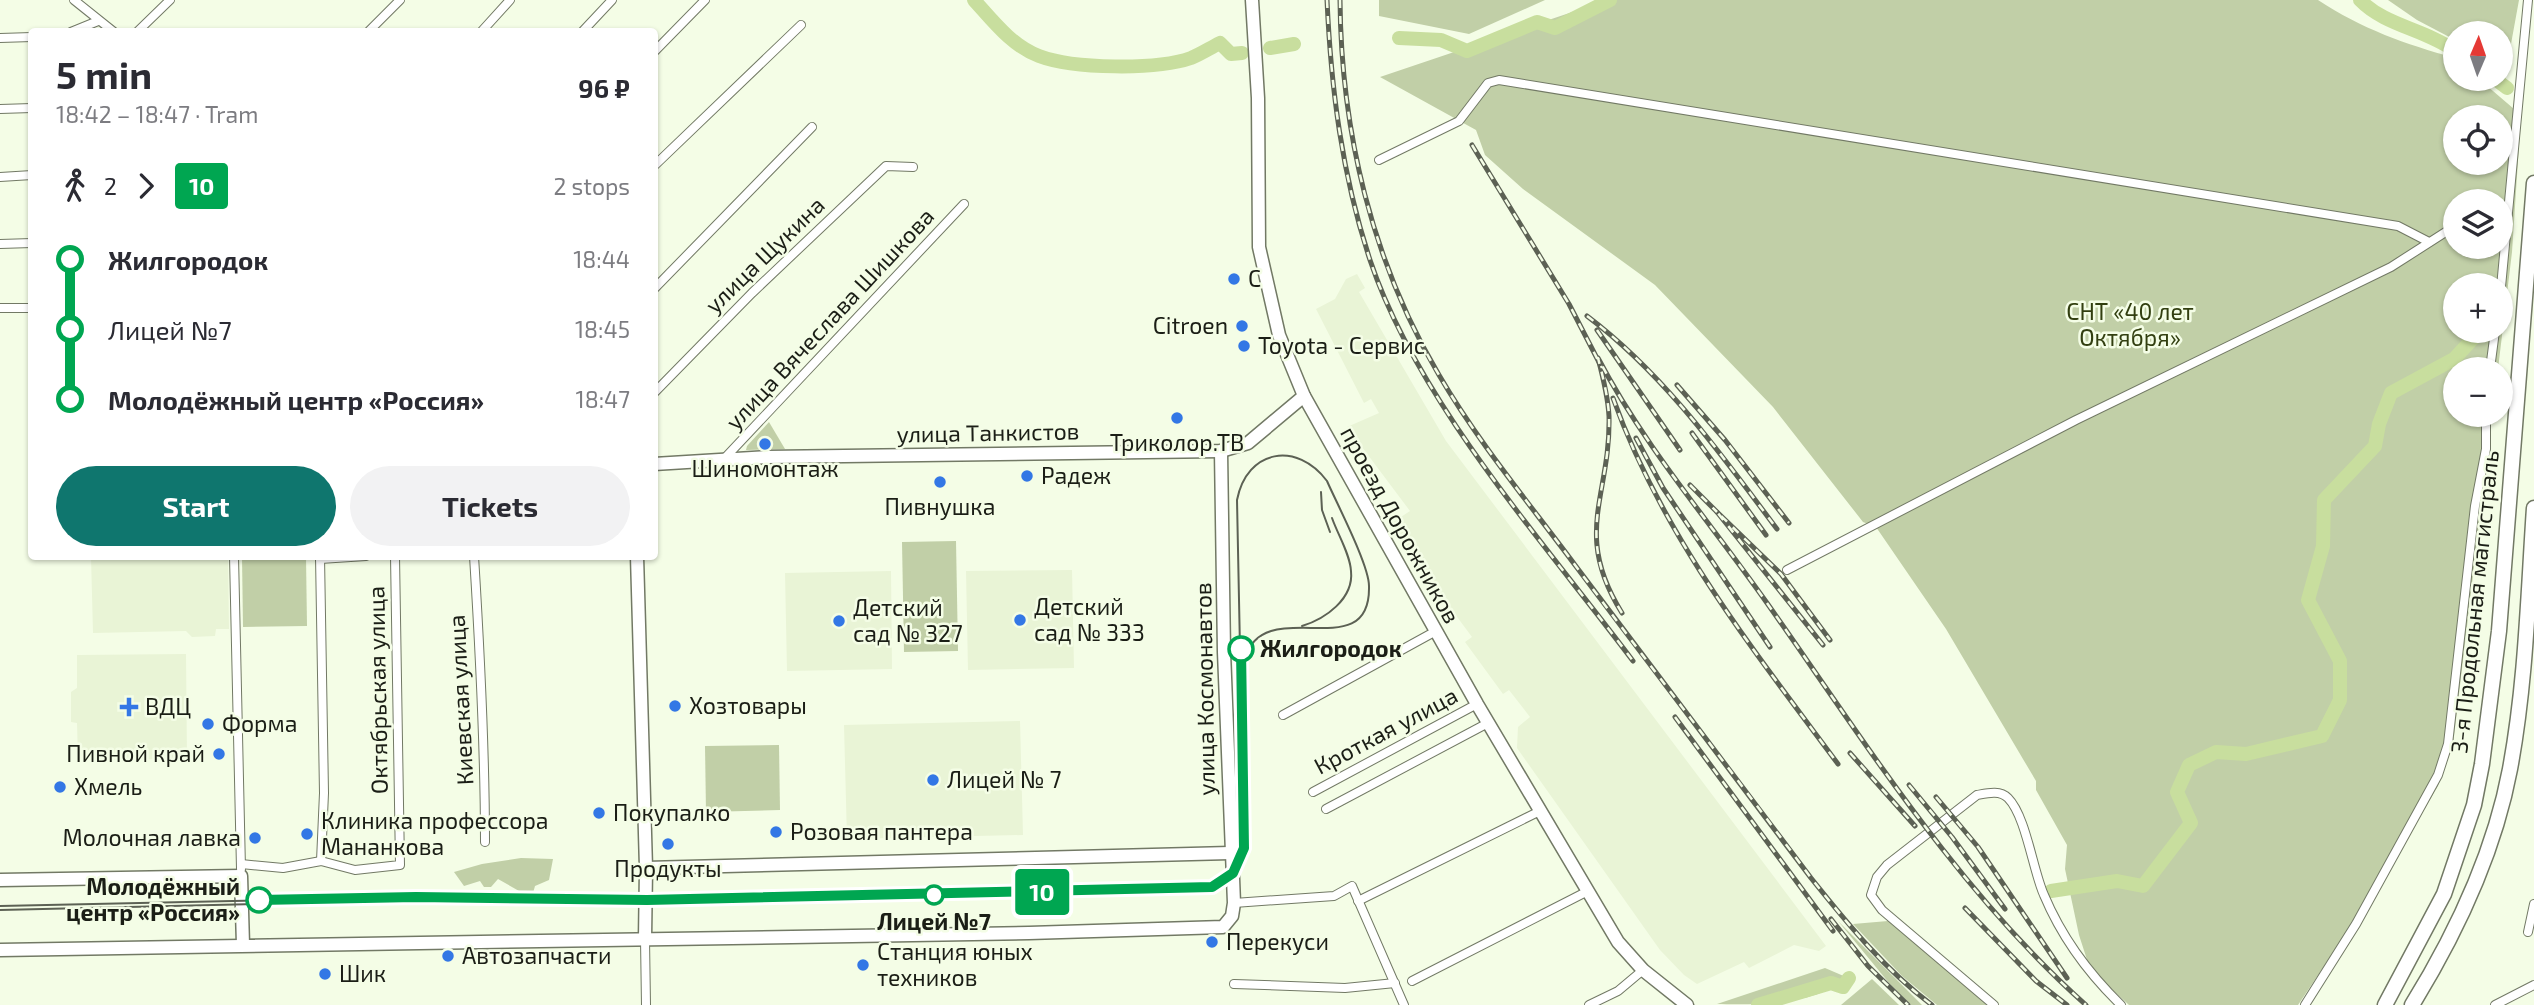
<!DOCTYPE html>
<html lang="en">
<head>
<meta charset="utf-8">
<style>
  :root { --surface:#fff; --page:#f2f2f3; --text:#2b2b33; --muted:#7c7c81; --accent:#0f766e }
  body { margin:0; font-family:"Exo 2",sans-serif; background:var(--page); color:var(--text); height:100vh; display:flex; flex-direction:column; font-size:26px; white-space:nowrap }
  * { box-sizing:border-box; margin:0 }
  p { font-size:23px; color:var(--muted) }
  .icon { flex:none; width:38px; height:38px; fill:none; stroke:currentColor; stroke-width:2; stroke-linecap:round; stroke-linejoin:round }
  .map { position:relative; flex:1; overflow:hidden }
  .side { position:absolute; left:28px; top:28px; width:630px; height:532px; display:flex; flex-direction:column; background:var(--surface); border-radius:7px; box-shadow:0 2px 5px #0004 }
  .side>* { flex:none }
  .badge { padding:0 14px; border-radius:5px; font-size:24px; line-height:46px }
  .needle { width:46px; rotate:2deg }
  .buttons { position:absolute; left:2443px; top:21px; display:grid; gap:14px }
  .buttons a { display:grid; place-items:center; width:70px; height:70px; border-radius:50%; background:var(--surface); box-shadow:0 2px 5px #0004; font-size:35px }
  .map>.badge { position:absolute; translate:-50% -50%; box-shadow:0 0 0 4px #fff }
  .legs { display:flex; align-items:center; gap:10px; height:77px; padding:0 28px; font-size:23px }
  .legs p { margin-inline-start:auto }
  .summary { display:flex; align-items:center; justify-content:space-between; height:119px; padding:0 28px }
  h1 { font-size:38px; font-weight:700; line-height:52px }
  .primary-button { display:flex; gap:14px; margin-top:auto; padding:14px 28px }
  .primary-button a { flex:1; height:80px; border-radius:42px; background:var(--accent); color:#fff; font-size:28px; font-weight:700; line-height:80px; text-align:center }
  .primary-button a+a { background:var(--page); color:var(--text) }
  ul { padding:0 28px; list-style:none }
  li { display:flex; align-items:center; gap:24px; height:70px; font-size:26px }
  li i { display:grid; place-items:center; width:10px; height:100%; margin:0 9px; background:currentColor }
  li i::after { content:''; width:18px; height:18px; margin:-9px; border:5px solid; border-radius:50%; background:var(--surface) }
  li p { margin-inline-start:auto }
  li:first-child i { background:linear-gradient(#0000 50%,currentColor 0) }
  li:last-child i { background:linear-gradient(currentColor 50%,#0000 0) }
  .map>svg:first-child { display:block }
</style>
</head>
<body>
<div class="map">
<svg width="2534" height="1005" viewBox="0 0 2534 1005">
  <rect width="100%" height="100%" fill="#f4fde6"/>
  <g fill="#e9f4d6">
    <path d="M1357,274L1365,288L1359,292L1446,441L1826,946L1819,951L1794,945L1749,968L1744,962L1697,984L1684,975L1660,950L1517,748L1518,727L1530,717L1509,690L1503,694L1465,642L1472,637L1389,525L1410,511L1347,427L1379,413L1371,399L1364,403L1316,309L1335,299L1346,279Z"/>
    <path d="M91,557H228L229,629H216L215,636L192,637L186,631L93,633Z"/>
    <path d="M1072,570L1074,668L968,670L966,571Z"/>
    <path d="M891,571L892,669L787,671L785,573Z"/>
    <path d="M186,654L187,759L78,760L77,723L71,722V692L77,688V655Z"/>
    <path d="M1020,721L1023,835L847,839L844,725Z"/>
  </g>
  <g fill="#c1cfa7" fill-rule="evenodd">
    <path d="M1379,0H1545L1469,34L1379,16Z"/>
    <path d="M1608,0H2318C2362,29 2405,44 2455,58V79H2479L2521,115L2512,252L2498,369H2455V415H2492L2453,745L2438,786L2389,869L2298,1005H2129L2090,969L2079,935L2065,869L2067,845L2036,790V781L1946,629L1876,527L1863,522L1773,407L1655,285L1523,189L1485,155L1476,130L1380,77ZM2455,117H2501V163H2455ZM2455,201H2501V247H2455ZM2455,285H2501V331H2455Z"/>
    <path d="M2388,0H2519L2507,66L2501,63V33H2455V40L2417,20Z"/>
    <path d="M769,422L785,449L746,450L747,446Z"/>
    <path d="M956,541L958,651L904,652L902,542Z"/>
    <path d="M242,557H306L307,626L243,627Z"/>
    <path d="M779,745L780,810L706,812L705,746Z"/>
    <path d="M521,858L553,859L549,880L535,886L533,893L519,891L498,879L491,887H484L480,881L464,886L454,872L482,864Z"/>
    <path d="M1838,921L1922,1005H1911L1889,983Z"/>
    <path d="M1888,921L1994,1005H1937L1902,976L1853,924Z"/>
    <path d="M1825,968L1846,977C1819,1005 1756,1005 1717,1004Z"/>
    <path d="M1872,979L1899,1005H1841Z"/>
  </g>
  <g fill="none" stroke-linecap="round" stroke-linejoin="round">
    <g stroke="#c8de9e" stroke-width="14">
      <path d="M974,0C993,21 1012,46 1039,56C1073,69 1157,70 1191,58C1201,54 1210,48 1220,43L1231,54L1242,53"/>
      <path d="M2360,0C2385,26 2425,29 2455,51"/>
      <path d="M1399,38L1441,40L1467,51L1537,22L1555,28L1610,0"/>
      <path d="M1270,48L1294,44"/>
      <path d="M2495,79L2507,88"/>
      <path d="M2051,891L2117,881L2143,886L2191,823L2177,792L2189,765L2216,752L2246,754L2322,736L2340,700V661L2308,600L2323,546L2324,500L2375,446L2379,424L2391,393L2454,359L2480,331"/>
      <path d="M1758,1005L1831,983L1843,987L1849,978"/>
    </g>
    <g stroke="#727965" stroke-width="10">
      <g id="street">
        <path d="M74,0L114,32"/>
        <path d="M71,32L98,21"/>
        <path d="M137,32L170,0"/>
        <path d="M368,32L400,0"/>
        <path d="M481,32L510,0"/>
        <path d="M582,32L612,0"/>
        <path d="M0,38L32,37"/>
        <path d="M654,52L705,0"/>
        <path d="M0,109L32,108"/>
        <path d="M1379,160L1459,121L1488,83L1499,80L2398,226L2429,242"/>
        <path d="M654,166L801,25"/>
        <path d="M0,177L32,175"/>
        <path d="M0,244L32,243"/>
        <path d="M2501,287L2528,0"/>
        <path d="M654,289L812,127"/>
        <path d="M0,308H32"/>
        <path d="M2490,369L2495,331"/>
        <path d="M654,393L752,293L886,166L913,167"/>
        <path d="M723,460L964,204"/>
        <path d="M234,556L241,869"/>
        <path d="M320,556L324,793L321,861"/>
        <path d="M474,556C480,652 485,747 485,842"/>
        <path d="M320,559L366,556"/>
        <path d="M1787,570L2076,420L2391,267L2455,226"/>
        <path d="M1283,715L1436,631"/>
        <path d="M1313,792L1477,704"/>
        <path d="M1326,809L1488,723"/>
        <path d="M241,864L283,868L321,861L355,870L400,865L395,556"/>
        <path d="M1358,901L1540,811"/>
        <path d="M1234,903L1334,896L1352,886L1404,1005"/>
        <path d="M2528,932L2534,904"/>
        <path d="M645,939L646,1005"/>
        <path d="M1412,981L1588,891"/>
        <path d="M1234,984L1345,988L1395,983"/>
        <path d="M1589,1005L1618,991L1643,970"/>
        <path d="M1994,1005L1882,910L1871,895L1877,877L1887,865L1977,795C1988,793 2000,790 2008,798C2026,816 2033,871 2044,895C2062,938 2088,973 2121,1005"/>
        <path d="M2305,1005L2356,924L2438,775L2448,744L2475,506L2486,449V415"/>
        <path d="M2495,1005L2534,985"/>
      </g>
    </g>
    <g stroke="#727965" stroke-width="15">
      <g id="secondary">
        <path d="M1252,0L1258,98L1259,247L1279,335L1304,396L1477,704L1618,942L1643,970L1687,1005"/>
        <path d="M654,464L767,457L1221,451L1248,443L1304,396"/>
        <path d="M637,556L646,868L645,939"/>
        <path d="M646,868L1230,853"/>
        <path d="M0,880L241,876L243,945"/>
        <path d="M0,950L1029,933L1223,927L1232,916L1234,903L1224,652L1221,451"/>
      </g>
    </g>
    <g stroke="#727965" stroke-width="17">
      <g id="highway">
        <path d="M2385,1005L2444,894L2474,805L2482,764L2499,631L2534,183"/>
        <path d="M2412,1005C2457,932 2494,854 2510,769C2526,683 2528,595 2534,508"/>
      </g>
    </g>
    <use href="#street" stroke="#fff" stroke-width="8"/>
    <use href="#secondary" stroke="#fff" stroke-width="12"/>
    <use href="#highway" stroke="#fff" stroke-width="14"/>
    <g stroke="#5c6154" stroke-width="2">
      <path d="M1321,492L1322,510L1330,532"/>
      <path d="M1302,626C1325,619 1354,599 1351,571C1350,554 1338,535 1332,518"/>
      <path d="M0,906L417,897L647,900L1212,887L1233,873L1244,848L1237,500C1247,449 1297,441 1327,481C1337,504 1369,565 1369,586C1371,668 1265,592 1245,658L1249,849C1242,870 1232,881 1213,891L647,904L338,902L0,910"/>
    </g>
    <g stroke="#5c6154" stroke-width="5">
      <g id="rail">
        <path d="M1327,0C1331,89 1342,175 1370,260C1417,401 1544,542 1633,661"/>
        <path d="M1340,0C1341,131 1372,262 1439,375C1478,442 1529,503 1575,565C1653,670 1733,773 1811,878C1847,923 1885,970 1932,1005"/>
        <path d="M1472,145L1569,304L1602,368"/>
        <path d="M1587,316C1664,374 1720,453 1777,529"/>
        <path d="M1597,330L1680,450"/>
        <path d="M1677,385L1725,440L1789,523"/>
        <path d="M1613,398C1662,535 1752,648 1838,764"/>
        <path d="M1692,433L1766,535"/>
        <path d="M1636,438L1663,488L1770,647"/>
        <path d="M1690,485L1717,512"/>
        <path d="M1622,613C1572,533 1611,496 1609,416C1608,397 1603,377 1598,358C1644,446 1710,522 1767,603C1865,742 1958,891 2086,1005"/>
        <path d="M1823,645L1717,512L1781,574L1830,640"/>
        <path d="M1675,717L1833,931"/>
        <path d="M1850,753L1915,826"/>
        <path d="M1909,785L1952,837L2005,909"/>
        <path d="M1936,797L1978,847L2067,978"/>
        <path d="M1965,908L2036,981L2067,1005"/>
        <path d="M1831,919L1868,966L1908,1005"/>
      </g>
    </g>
    <use href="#rail" stroke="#f4fde6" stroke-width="2.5" stroke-dasharray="8" stroke-linecap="butt"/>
  </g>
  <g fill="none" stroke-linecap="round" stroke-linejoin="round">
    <g stroke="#fff" stroke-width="16">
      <path id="line-1" d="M259,900L416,897L647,900L1212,887L1233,873L1244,848L1241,649"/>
    </g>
    <use href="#line-1" stroke="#00a651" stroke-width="10"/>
  </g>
  <g fill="#3377e5" stroke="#f4fde6" stroke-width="2.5">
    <circle cx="1234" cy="279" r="7"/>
    <circle cx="1242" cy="326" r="7"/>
    <circle cx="1244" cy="346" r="7"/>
    <circle cx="1177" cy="418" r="7"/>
    <circle cx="765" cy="444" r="7"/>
    <circle cx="1027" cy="476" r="7"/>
    <circle cx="940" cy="482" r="7"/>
    <circle cx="1020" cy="620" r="7"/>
    <circle cx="839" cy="621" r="7"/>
    <circle cx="675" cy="706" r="7"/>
    <path d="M125.5 696.5h7v7h7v7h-7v7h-7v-7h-7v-7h7z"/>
    <circle cx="208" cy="724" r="7"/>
    <circle cx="219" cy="754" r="7"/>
    <circle cx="933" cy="780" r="7"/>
    <circle cx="60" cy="787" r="7"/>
    <circle cx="599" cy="813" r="7"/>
    <circle cx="776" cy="832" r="7"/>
    <circle cx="307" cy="834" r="7"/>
    <circle cx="255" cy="838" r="7"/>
    <circle cx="668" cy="844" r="7"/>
    <circle cx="1212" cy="942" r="7"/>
    <circle cx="448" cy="956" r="7"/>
    <circle cx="863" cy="965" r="7"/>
    <circle cx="325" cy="974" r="7"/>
  </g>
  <g fill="#fff" stroke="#00a651" stroke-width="3.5">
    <circle cx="1241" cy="649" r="12"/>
    <circle cx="934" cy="895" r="9"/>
    <circle cx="259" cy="900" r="12"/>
  </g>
  <g text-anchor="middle" stroke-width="5" stroke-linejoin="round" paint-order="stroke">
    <g font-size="23" fill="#1b1e16" stroke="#f4fde6">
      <text transform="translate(765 255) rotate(-44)" y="8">улица Щукина</text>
      <text transform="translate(830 319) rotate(-47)" y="8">улица Вячеслава Шишкова</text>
      <text transform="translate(988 433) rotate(-1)" y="8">улица Танкистов</text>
      <text transform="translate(1400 525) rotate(61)" y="8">проезд Дорожников</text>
      <text transform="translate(2475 602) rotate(-84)" y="8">3-я Продольная магистраль</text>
      <text transform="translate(1205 689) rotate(-91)" y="8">улица Космонавтов</text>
      <text transform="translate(378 690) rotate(-91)" y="8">Октябрьская улица</text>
      <text transform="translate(461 700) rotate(-93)" y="8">Киевская улица</text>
      <text transform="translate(1386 731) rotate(-28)" y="8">Кроткая улица</text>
    </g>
    <g font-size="23" fill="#1b1e16" stroke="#f4fde6" text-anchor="start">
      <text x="1248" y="287">С</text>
      <text x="1228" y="334" text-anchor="end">Citroen</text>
      <text x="1258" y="354">Toyota - Сервис</text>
      <text x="1177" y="451" text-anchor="middle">Триколор.ТВ</text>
      <text x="765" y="477" text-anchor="middle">Шиномонтаж</text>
      <text x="1041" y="484">Радеж</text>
      <text x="940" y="515" text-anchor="middle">Пивнушка</text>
      <text x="1034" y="615">Детский<tspan x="1034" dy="26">сад № 333</tspan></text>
      <text x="853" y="616">Детский<tspan x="853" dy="26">сад № 327</tspan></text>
      <text x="689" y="714">Хозтовары</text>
      <text x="145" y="715">ВДЦ</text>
      <text x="222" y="732">Форма</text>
      <text x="205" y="762" text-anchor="end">Пивной край</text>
      <text x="947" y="788">Лицей № 7</text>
      <text x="74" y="795">Хмель</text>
      <text x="613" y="821">Покупалко</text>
      <text x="321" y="829">Клиника профессора<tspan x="321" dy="26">Мананкова</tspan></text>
      <text x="790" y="840">Розовая пантера</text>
      <text x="241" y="846" text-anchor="end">Молочная лавка</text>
      <text x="668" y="877" text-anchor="middle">Продукты</text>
      <text x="1226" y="950">Перекуси</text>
      <text x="877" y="960">Станция юных<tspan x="877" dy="26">техников</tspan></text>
      <text x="462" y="964">Автозапчасти</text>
      <text x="339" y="982">Шик</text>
    </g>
    <g font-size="23" fill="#323f10" stroke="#f4fde6">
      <text x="2130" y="320">СНТ «40 лет<tspan x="2130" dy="26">Октября»</tspan></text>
    </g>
    <g font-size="23" font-weight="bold" fill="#1b1e16" stroke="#f4fde6" text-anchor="start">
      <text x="1260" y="657">Жилгородок</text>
      <text x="240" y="895" text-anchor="end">Молодёжный<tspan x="240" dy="26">центр «Россия»</tspan></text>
      <text x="934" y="930" text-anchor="middle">Лицей №7</text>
    </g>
  </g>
</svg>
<div class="buttons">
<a><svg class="needle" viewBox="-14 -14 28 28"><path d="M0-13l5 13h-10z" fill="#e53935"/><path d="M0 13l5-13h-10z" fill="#7c7c81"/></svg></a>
<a><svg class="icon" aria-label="locate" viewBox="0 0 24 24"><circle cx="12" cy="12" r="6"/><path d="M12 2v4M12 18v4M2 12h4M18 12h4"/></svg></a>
<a><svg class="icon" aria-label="layers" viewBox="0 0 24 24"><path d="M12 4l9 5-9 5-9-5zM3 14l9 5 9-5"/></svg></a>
<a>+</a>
<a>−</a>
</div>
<b class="badge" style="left:1042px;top:892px;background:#00a651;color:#fff">10</b>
<section class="side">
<div class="summary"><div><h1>5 min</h1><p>18:42 – 18:47 · Tram</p></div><b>96 ₽</b></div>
<div class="legs"><svg class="icon" aria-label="walk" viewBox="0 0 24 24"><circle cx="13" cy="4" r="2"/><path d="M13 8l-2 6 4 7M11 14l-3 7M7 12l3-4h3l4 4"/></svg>2<svg class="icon" aria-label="forward" viewBox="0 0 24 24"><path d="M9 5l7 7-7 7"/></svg><b class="badge" style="background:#00a651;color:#fff">10</b><p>2 stops</p></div>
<ul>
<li><i style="color:#00a651"></i><b>Жилгородок</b><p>18:44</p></li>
<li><i style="color:#00a651"></i><span>Лицей №7</span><p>18:45</p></li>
<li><i style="color:#00a651"></i><b>Молодёжный центр «Россия»</b><p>18:47</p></li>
</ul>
<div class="primary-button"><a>Start</a><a>Tickets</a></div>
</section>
</div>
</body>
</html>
